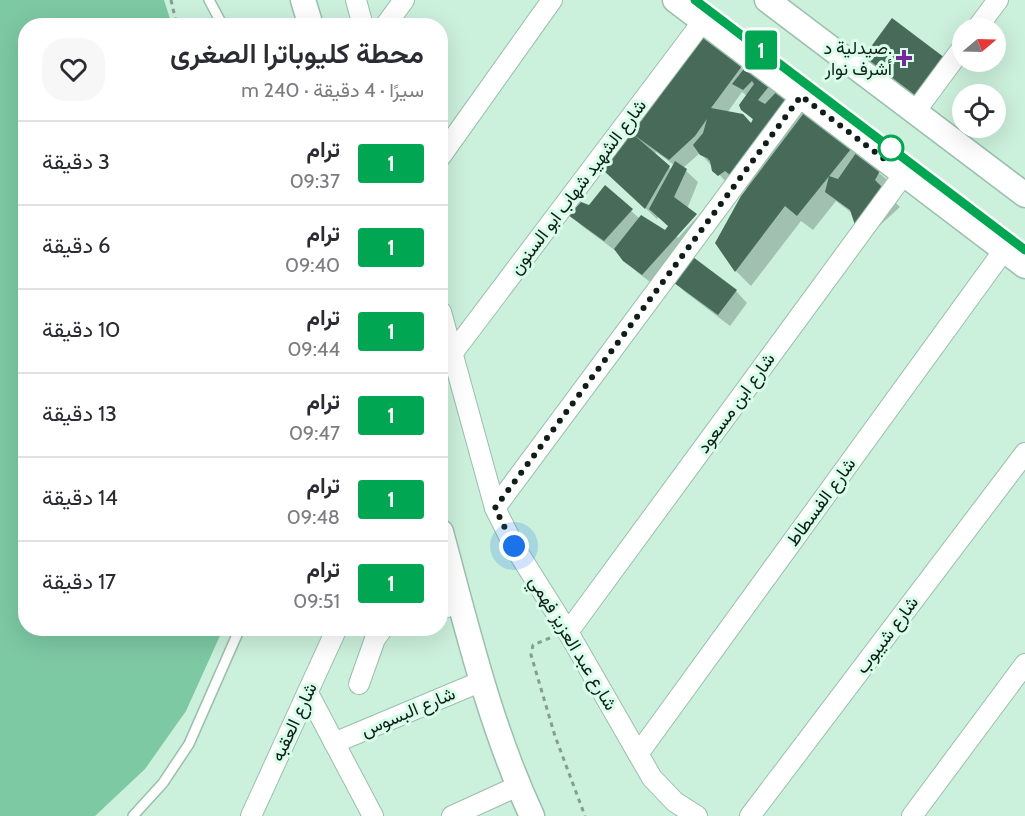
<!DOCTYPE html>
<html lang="ar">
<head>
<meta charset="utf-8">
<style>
  :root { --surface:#fff; --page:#f7f7f7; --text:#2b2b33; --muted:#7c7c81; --line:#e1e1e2 }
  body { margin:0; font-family:Cabin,Vazirmatn,sans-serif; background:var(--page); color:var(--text); direction:rtl; height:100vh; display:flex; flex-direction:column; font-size:22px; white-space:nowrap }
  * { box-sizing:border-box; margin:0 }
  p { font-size:20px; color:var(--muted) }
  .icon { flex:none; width:33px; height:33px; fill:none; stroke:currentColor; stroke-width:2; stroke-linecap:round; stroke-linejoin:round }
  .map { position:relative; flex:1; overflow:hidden; direction:ltr }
  .panel { position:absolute; left:18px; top:18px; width:430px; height:618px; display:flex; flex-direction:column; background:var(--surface); border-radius:24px; box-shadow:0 6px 24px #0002; direction:rtl }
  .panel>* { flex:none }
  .badge { padding:0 12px; border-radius:4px; font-size:21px; line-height:39px }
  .needle { width:39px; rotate:71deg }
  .fabs { position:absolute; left:952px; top:18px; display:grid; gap:12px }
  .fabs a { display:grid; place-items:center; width:54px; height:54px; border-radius:50%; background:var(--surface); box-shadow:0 6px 24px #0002; font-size:30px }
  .you { position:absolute; width:30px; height:30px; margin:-15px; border:4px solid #fff; border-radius:50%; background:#1a73e8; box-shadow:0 0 0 9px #1a73e833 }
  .map>.badge { position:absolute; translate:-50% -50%; box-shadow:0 0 0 3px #fff }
  .round { display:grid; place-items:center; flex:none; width:63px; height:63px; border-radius:24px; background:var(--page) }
  .overview { display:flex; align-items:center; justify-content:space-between; height:102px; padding:0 24px }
  h1 { font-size:28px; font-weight:600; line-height:45px }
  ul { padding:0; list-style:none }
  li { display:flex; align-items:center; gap:18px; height:84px; padding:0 24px; border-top:2px solid var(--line) }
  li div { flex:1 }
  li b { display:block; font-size:22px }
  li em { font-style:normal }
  li .badge { min-width:66px; font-weight:700; text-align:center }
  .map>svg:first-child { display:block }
</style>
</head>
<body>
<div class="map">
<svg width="1025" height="816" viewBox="0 0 1025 816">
  <rect width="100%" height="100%" fill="#cbf0dc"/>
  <path fill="#7dc9a4" d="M0,0H164L172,25L26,26V628L223,629L186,711L145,769L95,816H0Z"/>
  <g fill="#0003" fill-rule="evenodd">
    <path d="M702,36L745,71L780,90L805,114L869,160L867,163L891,183L886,193L900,207L868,236L853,214L836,201L813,230L801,221L751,286L736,271L717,243L748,190L741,185L734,191L700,153L683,168L698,182L676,236L678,238L697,217L708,227L654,285L637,272L616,251L582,226L570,215L589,206L605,187L640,219L666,232L670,227L659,216L657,219L605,170ZM742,92L747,96L743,109L754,121L752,125L727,113ZM656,152L674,165L672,170L655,154Z"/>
    <path d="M672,279L736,291L747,303L730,326L684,291Z"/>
  </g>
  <g fill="#486a59">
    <path d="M892,18L945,58L915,99L862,59Z"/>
    <path d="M702,34L742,66L711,108L743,114L751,123L753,119L741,110L739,105L754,84L752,81L743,90L732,84L747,65L771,84L758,100L765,104L780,88L794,101L735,179L725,171L718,176L712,171L710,161L707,158L700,155L693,145L703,133L707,119L695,136L669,160L634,135L670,166L645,209L603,170Z"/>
    <path d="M807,109L855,144L797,216L785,206L735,272L715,243L741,196Z"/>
    <path d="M856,153L880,171L875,180L889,194L855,225L850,210L825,192L829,176L838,179Z"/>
    <path d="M675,161L687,169L674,197L697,214L642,275L623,261L614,249L641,215L665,230L668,226L649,209Z"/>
    <path d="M605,185L633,209L604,241L568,215L581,202L589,205Z"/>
    <path d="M689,254L737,290L718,315L670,280Z"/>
  </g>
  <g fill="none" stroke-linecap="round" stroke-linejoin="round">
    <g stroke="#9abfac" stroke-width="12">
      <g id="service">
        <path d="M209,0L223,26"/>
        <path d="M133,816L163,783L189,744L240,628"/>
      </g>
    </g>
    <g stroke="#9abfac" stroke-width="22">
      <g id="minor">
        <path d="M356,0L363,26"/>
        <path d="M385,26L404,0"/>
        <path d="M977,28L998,0"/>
        <path d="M915,112L963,47"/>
        <path d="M441,156L552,0"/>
        <path d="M441,312L495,508L514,546L568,632L652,778L675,802L697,816"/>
        <path d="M452,354L703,21"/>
        <path d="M495,508L801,96"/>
        <path d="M441,609L460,602"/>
        <path d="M568,632L904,174"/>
        <path d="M359,684L375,639L383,628"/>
        <path d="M308,693L373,816"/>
        <path d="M334,743L482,681"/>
        <path d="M638,754L1004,250"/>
        <path d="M251,816L337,628"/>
        <path d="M452,816L518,786"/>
        <path d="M750,816L1025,453"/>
        <path d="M912,816L1025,664"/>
      </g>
    </g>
    <g stroke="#9abfac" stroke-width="27">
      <g id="tertiary">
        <path d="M303,0L311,26"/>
        <path d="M675,0L1025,266"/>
        <path d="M767,0L1025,195"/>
        <path d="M441,532C467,628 490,726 532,816"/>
      </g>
    </g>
    <g stroke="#839f90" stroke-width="3" stroke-dasharray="4.5 4.5" stroke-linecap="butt">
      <path d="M171,0L177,26"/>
      <path d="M550,638L533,645L531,655L555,736L585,816"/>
    </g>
    <use href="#service" stroke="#fff" stroke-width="9"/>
    <use href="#minor" stroke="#fff" stroke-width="20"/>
    <use href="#tertiary" stroke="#fff" stroke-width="24"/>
  </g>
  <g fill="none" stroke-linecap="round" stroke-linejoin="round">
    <g stroke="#fff" stroke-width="14">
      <path id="line" d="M695,0L1025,250"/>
    </g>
    <use href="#line" stroke="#00a651" stroke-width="9"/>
    <path stroke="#101e17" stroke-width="6" stroke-dasharray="0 10.8" d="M514,546L495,508L801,96L887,161L891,148"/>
  </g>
  <path fill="#76299b" stroke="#d8fdea" stroke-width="2" d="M901 49h6v6h6v6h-6v6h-6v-6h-6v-6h6z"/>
  <circle fill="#fff" stroke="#00a651" stroke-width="3" cx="891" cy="148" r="12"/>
  <g text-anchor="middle" stroke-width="6" stroke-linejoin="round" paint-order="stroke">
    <g font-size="18" fill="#101e17" stroke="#d8fdea" text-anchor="end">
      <text x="892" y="54">صيدلية د.<tspan x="892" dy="21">أشرف نوار</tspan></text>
    </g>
    <g font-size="18" fill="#101e17" stroke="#d8fdea">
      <text transform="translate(578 187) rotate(-53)" y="6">شارع الشهيد شهاب ابو السنون</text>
      <text transform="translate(736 403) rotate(-54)" y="6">شارع ابن مسعود</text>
      <text transform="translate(821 502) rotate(-54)" y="6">شارع الفسطاط</text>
      <text transform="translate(887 635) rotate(-53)" y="6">شارع شيبوب</text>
      <text transform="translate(573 643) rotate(59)" y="6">شارع عبد العزيز فهمي</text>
      <text transform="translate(408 712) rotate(-23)" y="6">شارع البسوس</text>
      <text transform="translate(294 722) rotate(-65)" y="6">شارع العقبه</text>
    </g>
  </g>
</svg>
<div class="fabs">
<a><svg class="needle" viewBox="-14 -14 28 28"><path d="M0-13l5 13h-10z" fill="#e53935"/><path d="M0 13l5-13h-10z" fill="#7c7c81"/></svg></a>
<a><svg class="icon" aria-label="locate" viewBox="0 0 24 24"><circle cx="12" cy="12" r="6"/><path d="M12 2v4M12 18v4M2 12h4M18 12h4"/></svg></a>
</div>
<div class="you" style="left:514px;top:546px"></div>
<b class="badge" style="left:761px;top:50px;background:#00a651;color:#fff">1</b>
<section class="panel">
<div class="overview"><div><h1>محطة كليوباترا الصغرى</h1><p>سيرًا · 4 دقيقة · 240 m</p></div><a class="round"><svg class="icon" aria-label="heart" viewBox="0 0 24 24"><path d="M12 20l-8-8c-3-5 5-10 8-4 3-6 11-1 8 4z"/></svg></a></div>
<ul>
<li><span class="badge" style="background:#00a651;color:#fff">1</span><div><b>ترام</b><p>09:37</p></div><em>3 دقيقة</em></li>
<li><span class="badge" style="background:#00a651;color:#fff">1</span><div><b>ترام</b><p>09:40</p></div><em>6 دقيقة</em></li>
<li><span class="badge" style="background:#00a651;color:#fff">1</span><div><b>ترام</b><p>09:44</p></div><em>10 دقيقة</em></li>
<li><span class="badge" style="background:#00a651;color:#fff">1</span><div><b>ترام</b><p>09:47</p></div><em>13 دقيقة</em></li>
<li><span class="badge" style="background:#00a651;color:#fff">1</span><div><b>ترام</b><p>09:48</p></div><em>14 دقيقة</em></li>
<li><span class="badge" style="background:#00a651;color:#fff">1</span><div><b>ترام</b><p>09:51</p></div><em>17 دقيقة</em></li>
</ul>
</section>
</div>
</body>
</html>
